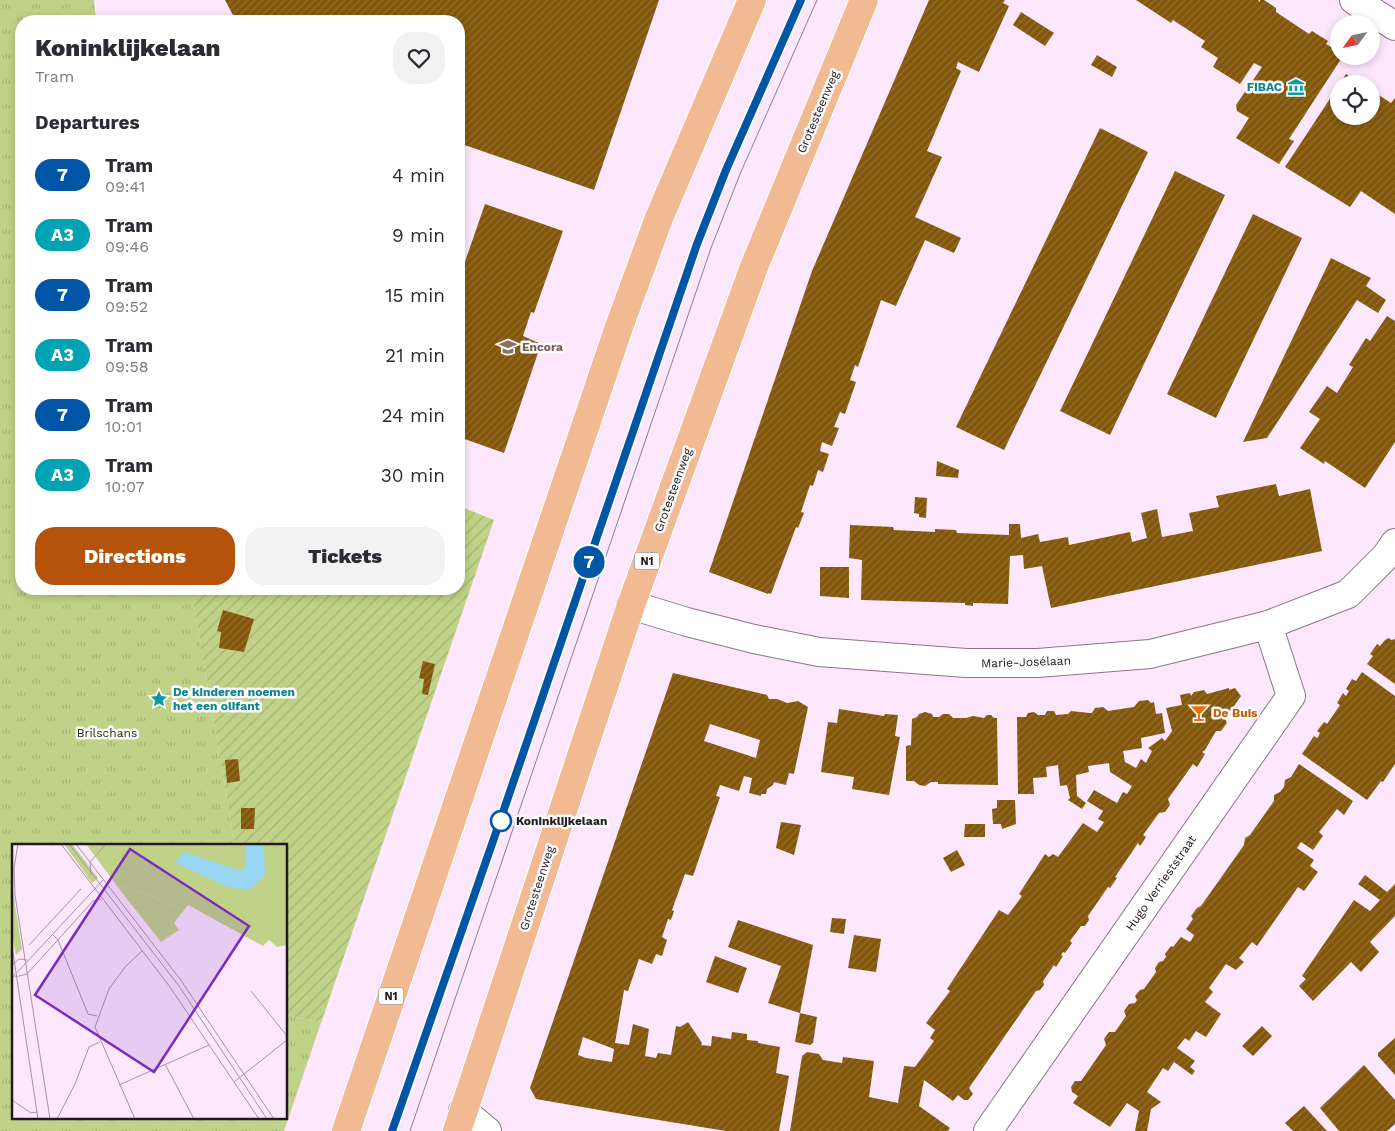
<!DOCTYPE html>
<html lang="en">
<head>
<meta charset="utf-8">
<style>
  :root { --surface:#fff; --page:#f2f2f3; --text:#2b2b33; --muted:#7c7c81; --accent:#b45309 }
  body { margin:0; font-family:"Work Sans",sans-serif; background:var(--page); color:var(--text); height:100vh; display:flex; flex-direction:column; font-size:19px; white-space:nowrap }
  * { box-sizing:border-box; margin:0 }
  p { font-size:16px; color:var(--muted) }
  .icon { flex:none; width:28px; height:28px; fill:none; stroke:currentColor; stroke-width:2; stroke-linecap:round; stroke-linejoin:round }
  .map { position:relative; flex:1; overflow:hidden }
  .panel { position:absolute; left:15px; top:15px; width:450px; height:580px; display:flex; flex-direction:column; background:var(--surface); border-radius:20px; box-shadow:0 2px 8px #0003 }
  .panel>* { flex:none }
  .badge { padding:0 10px; border-radius:16px; font-size:18px; line-height:32px }
  .needle { width:32px; rotate:237deg }
  .buttons { position:absolute; left:1330px; top:15px; display:grid; gap:10px }
  .buttons a { display:grid; place-items:center; width:50px; height:50px; border-radius:50%; background:var(--surface); box-shadow:0 2px 8px #0003; font-size:25px }
  .map>.badge { position:absolute; translate:-50% -50%; box-shadow:0 0 0 2px #fff }
  h2 { padding:0 20px; font-size:19px; line-height:45px }
  .round { display:grid; place-items:center; flex:none; width:52px; height:52px; border-radius:20px; background:var(--page) }
  .head { display:flex; align-items:center; justify-content:space-between; height:85px; padding:0 20px }
  h1 { font-size:24px; font-weight:800; line-height:38px }
  .button { display:flex; gap:10px; margin-top:auto; padding:10px 20px }
  .button a { flex:1; height:58px; border-radius:20px; background:var(--accent); color:#fff; font-size:20px; font-weight:800; line-height:58px; text-align:center }
  .button a+a { background:var(--page); color:var(--text) }
  ul { padding:0; list-style:none }
  li { display:flex; align-items:center; gap:15px; height:60px; padding:0 20px }
  li div { flex:1 }
  li b { display:block; font-size:19px }
  li em { font-style:normal }
  li .badge { min-width:55px; font-weight:700; text-align:center }
  .map>svg:first-child { display:block }
</style>
</head>
<body>
<div class="map">
<svg width="1395" height="1131" viewBox="0 0 1395 1131">
  <defs>
    <pattern id="park-tufts" width="24" height="20" patternUnits="userSpaceOnUse" patternTransform="scale(1.25)"><rect width="24" height="20" fill="#c0d287"/><path d="M3 7l-1-3M5 7V3M7 7l1-3M15 17l-1-3M17 17v-4M19 17l1-3" fill="none" stroke="#a5b474"/></pattern>
    <pattern id="garden-furrows" width="10" height="10" patternUnits="userSpaceOnUse" patternTransform="scale(1.25)"><rect width="10" height="10" fill="#c0d287"/><path d="M-1 1l2-2M0 10L10 0M9 11l2-2" fill="none" stroke="#a5b474"/></pattern>
    <pattern id="building-hatch" width="6" height="6" patternUnits="userSpaceOnUse" patternTransform="scale(1.25)"><rect width="6" height="6" fill="#835709"/><path d="M-1 1l2-2M0 6l6-6M5 7l2-2" fill="none" stroke="#927036"/></pattern>
  </defs>
  <rect width="100%" height="100%" fill="#fce7fc"/>
  <path fill="url(#park-tufts)" d="M0,0H94L96,21H21V589H191L235,845H14V1117H286V1015L321,1023L284,1131H0Z"/>
  <path fill="url(#garden-furrows)" d="M459,506L494,520L321,1023L286,1015V845H235L191,589H459Z"/>
  <g fill="url(#building-hatch)" fill-rule="evenodd">
    <path d="M225,0H659L594,190L459,143V87L462,77L459,76V21H236Z"/>
    <path d="M929,0H1005L1003,3L1009,6L979,72L958,62L956,68L961,71L927,151L942,157L915,217L961,238L954,253L925,240L896,306L881,300L858,367L855,365L850,380L856,382L845,414L840,412L834,427L839,428L832,446L822,442L820,451L829,454L823,472L818,470L813,486L810,485L801,512L804,513L798,528L796,527L771,594L769,593L768,594L709,572L812,271Z"/>
    <path d="M1136,0H1258L1260,2V0H1264L1276,8V12L1309,34L1312,31L1328,41L1326,44L1339,52V56H1343L1289,139L1294,141L1279,164L1236,138L1249,118L1237,111L1236,105L1262,67L1254,63L1240,84L1213,67L1218,58L1201,47L1205,41L1173,20L1171,23Z"/>
    <path d="M1021,12L1054,33L1045,46L1013,25Z"/>
    <path d="M1097,55L1117,67L1112,77L1091,65Z"/>
    <path d="M1346,74L1361,84H1340Z"/>
    <path d="M1339,85V116H1371V90L1391,103L1395,98V214L1361,191L1350,207L1285,167Z"/>
    <path d="M1100,128L1148,152L1004,450L956,427Z"/>
    <path d="M1175,171L1225,195L1110,435L1060,411Z"/>
    <path d="M485,204L563,231L534,313L531,312L523,336L541,344L504,453L459,437V279Z"/>
    <path d="M1253,214L1302,238L1216,418L1167,394Z"/>
    <path d="M1331,258L1371,278L1366,286L1386,300L1378,313L1357,300L1267,438L1243,442Z"/>
    <path d="M1387,316L1395,321V442L1365,488L1325,461L1324,464L1300,448L1320,419L1309,412L1327,386L1337,393L1353,367L1349,365L1366,338L1370,341Z"/>
    <path d="M937,461L959,470L958,478L936,476Z"/>
    <path d="M1276,484L1279,496L1310,489L1322,551L1051,608L1042,566L1024,569L1023,555L1010,556L1008,604L975,603H973V606L965,605V603L861,600L862,560L849,558L850,525L893,527L894,530L935,532V529L956,530L957,533L1009,535V524H1020L1021,538L1038,534L1040,542L1068,537L1069,545L1130,532L1132,542L1147,538L1141,513L1157,509L1162,537L1193,531L1189,513L1219,507L1216,496Z"/>
    <path d="M915,497L927,498L926,518L919,517V514L914,513Z"/>
    <path d="M820,567H849V598L820,596Z"/>
    <path d="M223,610L254,619L244,652L219,648L221,632L217,631Z"/>
    <path d="M1389,638L1391,640L1395,639V684L1367,664L1373,656L1370,654L1377,644L1380,646L1385,640Z"/>
    <path d="M423,661L435,664L428,695L422,694L424,679L419,678Z"/>
    <path d="M1362,672L1395,696V764L1383,782L1381,781L1367,800L1302,754L1314,736L1317,738L1318,737L1320,733L1317,731L1324,722L1327,724L1340,705L1337,703L1343,693L1346,696L1349,691L1346,689L1352,679L1356,681Z"/>
    <path d="M673,673L767,695L769,699H777L787,703L798,701L808,707L794,774L789,773L786,785L774,782L773,785L767,789L766,794H761V796L749,793L752,778L744,776L739,791L720,785L716,796L720,797L693,876L685,874L672,910L674,911L671,920L668,919L662,937L667,940L662,956L656,954L652,964L639,959L628,991L624,990L615,1043L629,1045L633,1024L649,1029L645,1056L656,1058L658,1053L671,1055L676,1026L680,1027L688,1022L702,1043L701,1045L711,1046L712,1036L731,1039L732,1032L747,1034V1040L758,1041V1043L780,1047L776,1073L789,1076L779,1131H726L634,1116L536,1099L530,1088ZM710,724L760,740L756,758L704,741ZM583,1037L614,1049L612,1062L586,1058L578,1055Z"/>
    <path d="M1229,688V690L1235,688L1241,696L1225,719L1227,723L1221,731H1216L1205,750L1202,752L1205,754L1197,767L1193,764L1168,799L1170,805L1165,812L1159,813L1143,835L1146,837L1140,846L1138,843L1115,877L1117,878L1110,888L1108,887L1088,916L1089,920L1085,926H1081L1070,941L1072,943L1065,953L1063,952L1061,955L1063,956L1056,967L1054,965L1043,981L1044,985L1040,990L1036,991L969,1088L973,1094L968,1100H964L958,1095L953,1101L924,1080L919,1106L950,1128L948,1131H790L802,1056L807,1052L819,1054L823,1060L842,1063L843,1057L874,1061L869,1097L898,1103L904,1066L915,1067L934,1041L930,1038L935,1030L926,1023L950,991L947,989L999,910L1008,915L1022,896L1019,894L1045,854L1049,857L1053,854L1058,857L1083,823L1097,832L1104,822L1098,819L1103,811L1087,801L1094,790L1117,803L1123,792L1127,794L1132,786L1110,772L1109,763L1088,766L1089,772L1076,775L1077,796L1086,803L1082,809L1068,800L1070,798L1067,785L1060,786L1058,765L1046,767L1047,777L1033,778L1034,794H1018L1017,717H1026L1028,713L1034,712L1038,715H1045L1047,711H1054L1056,715L1068,714L1071,711L1090,713H1092L1095,708L1103,707L1108,711L1134,707L1139,701L1148,700L1151,703L1154,702L1156,714L1162,713L1165,733L1141,738L1142,748L1123,751L1125,762L1136,768L1141,759L1146,763L1152,751L1148,748L1162,738L1165,741L1172,731L1166,708L1182,705L1180,695L1190,693L1191,696L1194,692L1204,690L1207,694Z"/>
    <path d="M839,709L884,716L885,714L898,715L895,736L900,737L889,795L852,789L854,777L821,772L828,722L837,723Z"/>
    <path d="M925,712L932,714L933,717H939L943,714H949L953,718H966L973,716L984,718L987,715H991L994,718H997L998,785L938,784V782H931L925,786L919,785L914,781H906V746L911,745L912,719L917,717L919,714Z"/>
    <path d="M238,759L240,781L227,783L225,760Z"/>
    <path d="M1299,764L1353,801L1344,815L1337,809L1319,832L1323,836L1313,850L1301,842L1297,848L1314,860L1310,866L1318,872L1304,891L1298,887L1257,946L1252,942L1239,958L1244,962L1236,970L1226,964L1209,988L1213,992L1205,1002L1221,1014L1206,1037L1196,1031L1189,1041L1185,1038L1177,1048L1195,1061L1190,1067L1195,1071L1192,1075L1174,1062L1168,1071L1163,1068L1147,1092L1161,1102L1151,1109L1147,1131H1135L1139,1111L1127,1103L1110,1127L1073,1103L1078,1096L1072,1092L1071,1087L1075,1081H1081L1106,1045L1104,1039L1109,1032H1115L1126,1016L1124,1011L1129,1004L1135,1003L1137,1000L1135,996L1140,990L1144,989L1156,972L1155,968L1159,962L1163,961L1166,957L1165,954L1171,946L1173,947L1181,937L1190,942L1192,939L1194,935L1186,929L1193,919L1191,916L1197,908L1201,906L1244,845L1245,838L1250,835L1274,801V795L1280,792L1284,787L1285,780L1291,777Z"/>
    <path d="M997,800H1015L1016,824L1002,829L1001,824H993L992,809L997,808Z"/>
    <path d="M241,808H255L254,829H241Z"/>
    <path d="M781,822L801,825L794,855L776,848Z"/>
    <path d="M965,824H985V837H964Z"/>
    <path d="M957,850L965,865L951,872L943,858Z"/>
    <path d="M1365,875L1387,892L1395,884V916L1370,942L1379,952L1361,972L1351,962L1313,1001L1299,986L1306,979L1302,976L1354,900L1370,911L1380,900L1358,884Z"/>
    <path d="M832,918L846,919L844,934L830,932Z"/>
    <path d="M738,920L813,945L800,1013L768,1003L781,966L728,947Z"/>
    <path d="M854,935L881,939L876,972L848,968Z"/>
    <path d="M715,956L747,968L738,993L706,982Z"/>
    <path d="M800,1013L817,1017L813,1043L810,1045L795,1042Z"/>
    <path d="M1262,1026L1272,1036L1253,1056L1242,1046Z"/>
    <path d="M1395,1038V1075L1378,1056V1053Z"/>
    <path d="M1364,1065L1395,1100V1124L1387,1131H1339L1320,1108Z"/>
    <path d="M1304,1106L1327,1131H1293L1285,1123Z"/>
  </g>
  <g fill="none" stroke-linecap="round" stroke-linejoin="round">
    <g stroke="#8c758c" stroke-width="30">
      <g id="minor">
        <path d="M1354,0L1395,26"/>
        <path d="M631,605L687,622L754,639L819,652L966,663H1038L1150,654L1268,625L1348,594L1386,556L1395,543"/>
        <path d="M463,1111L487,1131"/>
        <path d="M988,1131L1291,696L1268,625"/>
      </g>
    </g>
    <g stroke="#fff" stroke-width="30">
      <g id="major">
        <path d="M346,1131L619,327L659,218L752,0"/>
        <path d="M457,1131L631,605L754,267L864,0"/>
      </g>
    </g>
    <use href="#minor" stroke="#fff" stroke-width="28"/>
    <use href="#major" stroke="#f1ba92" stroke-width="28"/>
    <g stroke="#8f808f" stroke-width="1">
      <path d="M392,1131L500,821L697,244L726,170L801,0"/>
      <path d="M410,1131L711,248L740,174L817,0"/>
    </g>
  </g>
  <g fill="none" stroke-linecap="round" stroke-linejoin="round">
    <g stroke="#fff" stroke-width="11">
      <path id="line" d="M392,1131L500,821L697,244L726,170L801,0"/>
    </g>
    <use href="#line" stroke="#0056a4" stroke-width="8"/>
  </g>
  <defs>
    <g id="museum-bare" transform="scale(1.35)"><path d="M0-6L6-3V-2H-6V-3ZM-5-1h2V3h-2ZM-1-1h2V3h-2ZM3-1h2V3H3ZM-6 4H6V6H-6Z" fill="#0f9aa8" stroke="#fcfcfc" stroke-width="2.5" paint-order="stroke"/></g>
    <g id="school-bare" transform="scale(1.35)"><path d="M0-5L7-2L0 1L-7-2ZM-4 1L0 2.5L4 1V4Q0 6-4 4Z" fill="#8d6e63" stroke="#fcfcfc" stroke-width="2.5" paint-order="stroke"/></g>
    <g id="sight-bare" transform="scale(1.35)"><path d="M0-6L1.8-2.2L6-1.7L2.9 1.2L3.7 5.4L0 3.3L-3.7 5.4L-2.9 1.2L-6-1.7L-1.8-2.2Z" fill="#0f9aa8" stroke="#fcfcfc" stroke-width="2.5" paint-order="stroke"/></g>
    <g id="bar-bare" transform="scale(1.35)"><path d="M-6-5H6L.8 .8V4.5H3.5V6h-7V4.5H-.8V.8Z" fill="#e8710a" stroke="#fcfcfc" stroke-width="2.5" paint-order="stroke"/></g>
  </defs>
  <g fill-rule="evenodd">
    <use href="#museum-bare" x="1296" y="87"/>
    <use href="#school-bare" x="508" y="347"/>
    <use href="#sight-bare" x="159" y="699"/>
    <use href="#bar-bare" x="1199" y="713"/>
  </g>
  <circle fill="#fff" stroke="#0056a4" stroke-width="2.5" cx="501" cy="821" r="10"/>
  <g text-anchor="middle" stroke-width="5" stroke-linejoin="round" paint-order="stroke">
    <g fill="#fcfcfc" stroke="#635d63" stroke-width="1">
      <rect x="634.5" y="552.5" width="25" height="17" rx="4"/>
      <rect x="378.5" y="987.5" width="25" height="17" rx="4"/>
    </g>
    <g font-size="11" font-weight="bold" fill="#221922">
      <text x="647" y="565">N1</text>
      <text x="391" y="1000">N1</text>
    </g>
    <g font-size="12" font-weight="bold" fill="#0d838f" stroke="#fcfcfc" text-anchor="end">
      <text x="1282" y="91">FIBAC</text>
      <text x="173" y="696" text-anchor="start">De kinderen noemen<tspan x="173" dy="14">het een olifant</tspan></text>
    </g>
    <g font-size="12" fill="#221922" stroke="#fcfcfc">
      <text transform="translate(818 112) rotate(-67)" y="4">Grotesteenweg</text>
      <text transform="translate(673 490) rotate(-70)" y="4">Grotesteenweg</text>
      <text transform="translate(1026 662) rotate(-2)" y="4">Marie-Josélaan</text>
      <text transform="translate(1161 883) rotate(-55)" y="4">Hugo Verrieststraat</text>
      <text transform="translate(537 888) rotate(-72)" y="4">Grotesteenweg</text>
    </g>
    <g font-size="12" font-weight="bold" fill="#785e54" stroke="#fcfcfc" text-anchor="start">
      <text x="522" y="351">Encora</text>
    </g>
    <g font-size="12" font-weight="bold" fill="#c56008" stroke="#fcfcfc" text-anchor="start">
      <text x="1213" y="717">De Buis</text>
    </g>
    <g font-size="12" fill="#283006" stroke="#fcfcfc">
      <text x="107" y="737">Brilschans</text>
    </g>
    <g font-size="12" font-weight="bold" fill="#221922" stroke="#fcfcfc" text-anchor="start">
      <text x="516" y="825">Koninklijkelaan</text>
    </g>
  </g>
  <g transform="translate(12 844)">
    <rect width="275" height="275" fill="#fce7fc"/>
    <path d="M52,0H60L86,34L80,39ZM0,9L1,48L10,105L4,111L0,91Z" fill="#c0d287"/>
    <path d="M74,0H275V101L265,103L257,96L251,102L176,61L172,66L113,41L108,46Z" fill="#c0d287"/>
    <path d="M113,41L172,66L162,79L167,86L149,98L108,46Z" fill="#c0d287"/>
    <path d="M234,0H252L253,32L237,46L216,43L163,19L172,8L229,27L234,22Z" fill="#98d6f4"/>
    <path fill="none" stroke="#a595a5" stroke-width="1" d="M6,0L2,24L3,51L38,275M49,0L158,143L247,275M57,0L167,142L255,275M64,0L168,135L262,275M79,31L78,18L94,0M40,90L46,96L76,170L85,172M17,101L69,45M0,102L26,275M0,121L7,115L15,116M3,133L15,130L81,57L89,55M0,134L91,36M239,147L275,192M153,220L182,275M222,238L275,196M107,241L197,201M0,256L19,269L25,268M45,275L63,240L77,203L88,198M123,275L83,183L97,145L113,123L130,107"/>
    <path fill="#7b2cbf" fill-opacity="0.15" stroke="#7b2cbf" stroke-width="2.5" d="M118,5L237,82L142,228L23,151Z"/>
    <rect width="275" height="275" fill="none" stroke="#221922" stroke-width="2.5"/>
  </g>
</svg>
<div class="buttons">
<a><svg class="needle" viewBox="-14 -14 28 28"><path d="M0-13l5 13h-10z" fill="#e53935"/><path d="M0 13l5-13h-10z" fill="#7c7c81"/></svg></a>
<a><svg class="icon" aria-label="locate" viewBox="0 0 24 24"><circle cx="12" cy="12" r="6"/><path d="M12 2v4M12 18v4M2 12h4M18 12h4"/></svg></a>
</div>
<b class="badge" style="left:589px;top:562px;background:#0056a4;color:#fff">7</b>
<section class="panel">
<div class="head"><div><h1>Koninklijkelaan</h1><p>Tram</p></div><a class="round"><svg class="icon" aria-label="heart" viewBox="0 0 24 24"><path d="M12 20l-8-8c-3-5 5-10 8-4 3-6 11-1 8 4z"/></svg></a></div>
<h2>Departures</h2>
<ul>
<li><span class="badge" style="background:#0056a4;color:#fff">7</span><div><b>Tram</b><p>09:41</p></div><em>4 min</em></li>
<li><span class="badge" style="background:#00a3b4;color:#fff">A3</span><div><b>Tram</b><p>09:46</p></div><em>9 min</em></li>
<li><span class="badge" style="background:#0056a4;color:#fff">7</span><div><b>Tram</b><p>09:52</p></div><em>15 min</em></li>
<li><span class="badge" style="background:#00a3b4;color:#fff">A3</span><div><b>Tram</b><p>09:58</p></div><em>21 min</em></li>
<li><span class="badge" style="background:#0056a4;color:#fff">7</span><div><b>Tram</b><p>10:01</p></div><em>24 min</em></li>
<li><span class="badge" style="background:#00a3b4;color:#fff">A3</span><div><b>Tram</b><p>10:07</p></div><em>30 min</em></li>
</ul>
<div class="button"><a>Directions</a><a>Tickets</a></div>
</section>
</div>
</body>
</html>
